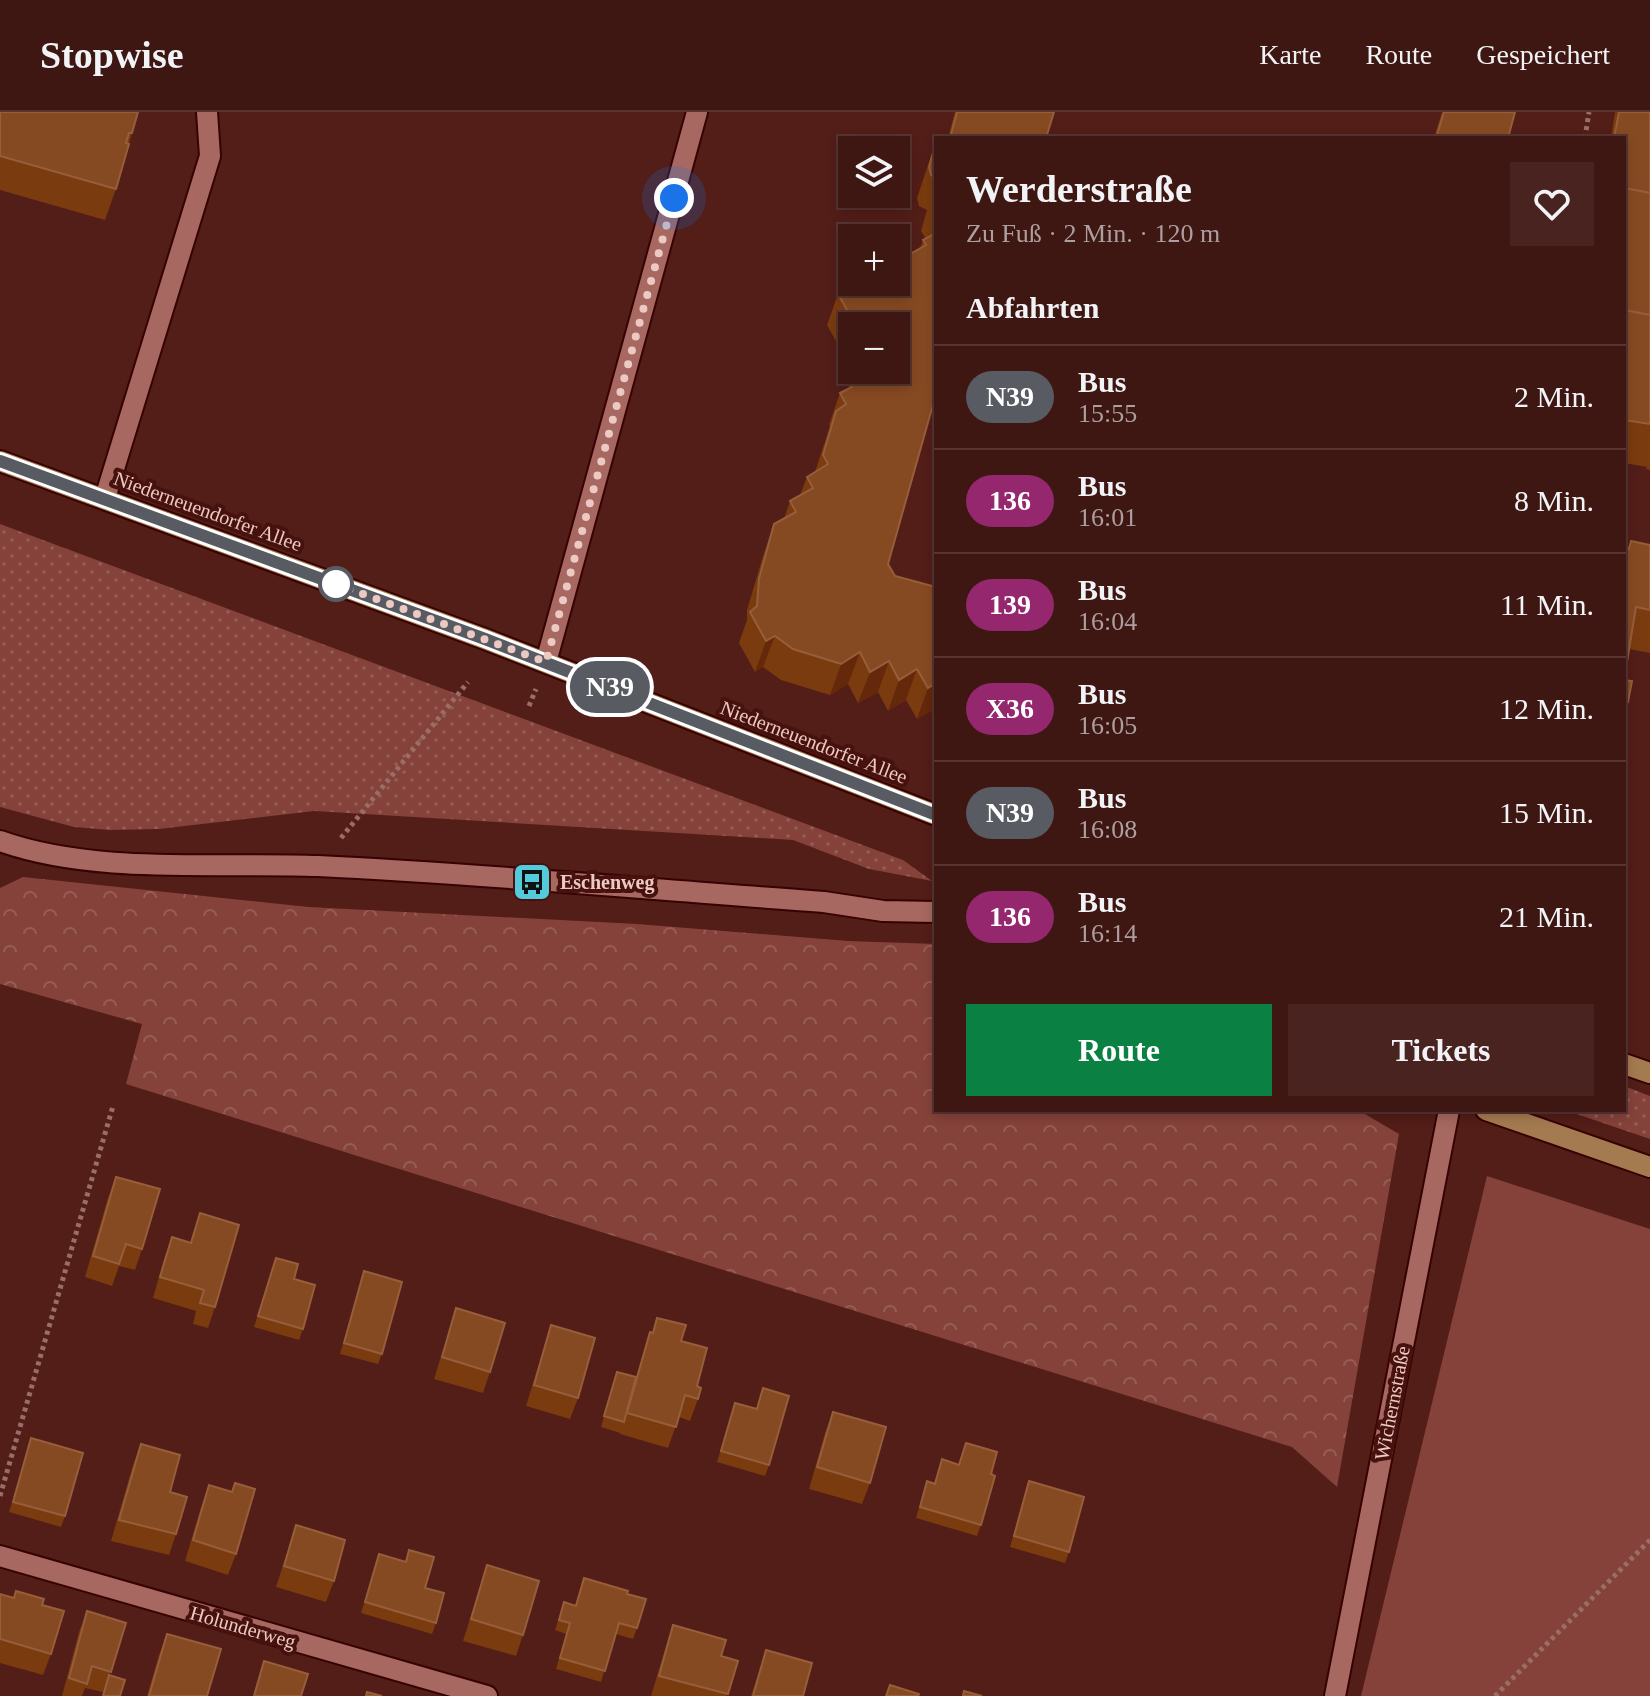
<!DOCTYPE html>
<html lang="de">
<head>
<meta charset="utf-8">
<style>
  :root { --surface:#3e1612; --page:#492320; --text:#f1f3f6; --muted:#ad9f9f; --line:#573532; --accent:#0b8043 }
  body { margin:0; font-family:"Times New Roman",serif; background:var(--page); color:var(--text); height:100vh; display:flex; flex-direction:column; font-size:30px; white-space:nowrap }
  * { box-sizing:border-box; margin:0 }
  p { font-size:26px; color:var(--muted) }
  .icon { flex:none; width:44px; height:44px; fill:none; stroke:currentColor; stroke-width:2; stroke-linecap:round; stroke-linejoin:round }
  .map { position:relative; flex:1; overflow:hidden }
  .side { position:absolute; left:934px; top:24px; width:692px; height:976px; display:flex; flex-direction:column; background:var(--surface); border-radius:0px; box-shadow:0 4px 12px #0003,0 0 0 2px var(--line) }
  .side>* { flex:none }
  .badge { padding:0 16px; border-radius:26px; font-size:28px; line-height:52px }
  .buttons { position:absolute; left:838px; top:24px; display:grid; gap:16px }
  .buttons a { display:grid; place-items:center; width:72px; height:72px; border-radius:0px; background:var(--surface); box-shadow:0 4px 12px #0003,0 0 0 2px var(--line); font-size:40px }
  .you { position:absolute; width:40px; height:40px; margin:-20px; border:6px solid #fff; border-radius:50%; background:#1a73e8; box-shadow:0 0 0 12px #1a73e833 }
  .map>.badge { position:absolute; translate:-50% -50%; box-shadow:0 0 0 4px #fff }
  h2 { padding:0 32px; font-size:30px; line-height:72px }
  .round { display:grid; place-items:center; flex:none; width:84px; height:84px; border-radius:0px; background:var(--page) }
  .overview { display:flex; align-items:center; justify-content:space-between; height:136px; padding:0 32px }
  h1 { font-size:38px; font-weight:700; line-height:60px }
  .button { display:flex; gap:16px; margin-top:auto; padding:16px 32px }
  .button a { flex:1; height:92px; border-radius:0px; background:var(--accent); color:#fff; font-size:32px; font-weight:700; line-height:92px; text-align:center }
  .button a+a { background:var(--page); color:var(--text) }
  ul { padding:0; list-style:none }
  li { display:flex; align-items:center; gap:24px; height:104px; padding:0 32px; border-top:2px solid var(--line) }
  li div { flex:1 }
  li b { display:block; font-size:30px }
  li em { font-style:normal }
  li .badge { min-width:88px; font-weight:700; text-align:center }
  header { display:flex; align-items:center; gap:48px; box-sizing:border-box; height:112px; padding:0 40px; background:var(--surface); border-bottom:2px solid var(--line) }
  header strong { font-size:38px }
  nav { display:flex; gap:44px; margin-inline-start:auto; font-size:28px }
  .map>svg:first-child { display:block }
</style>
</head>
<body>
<header>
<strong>Stopwise</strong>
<nav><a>Karte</a><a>Route</a><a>Gespeichert</a></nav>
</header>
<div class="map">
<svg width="1650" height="1584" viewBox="0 0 1650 1584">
  <defs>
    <pattern id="grass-dots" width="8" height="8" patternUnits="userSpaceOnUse" patternTransform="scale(2)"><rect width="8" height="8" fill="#84423a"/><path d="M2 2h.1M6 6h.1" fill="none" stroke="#965c55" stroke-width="1.8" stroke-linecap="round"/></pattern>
    <pattern id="forest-crowns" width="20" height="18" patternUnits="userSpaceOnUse" patternTransform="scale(2)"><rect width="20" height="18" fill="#84423a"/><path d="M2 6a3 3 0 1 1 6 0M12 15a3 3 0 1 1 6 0" fill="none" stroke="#965c55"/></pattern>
  </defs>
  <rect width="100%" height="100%" fill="#531d18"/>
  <g fill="url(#grass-dots)">
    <path d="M0,412L903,748L932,769L869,757L793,728L314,699L159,717L110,718L74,715L0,695Z"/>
    <path d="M1624,974L1650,984V1027L1565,998H1624Z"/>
  </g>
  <path fill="url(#forest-crowns)" d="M23,765L309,795L637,812L848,829L936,832V998H1358L1399,1022L1337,1375L1292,1335L126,972L142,912L0,872V776Z"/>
  <path fill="#84423a" d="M1487,1064L1650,1117V1584H1361Z"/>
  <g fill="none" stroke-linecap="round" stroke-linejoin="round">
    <g stroke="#360202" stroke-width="24">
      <g id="minor">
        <path d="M105,386L210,44L207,0"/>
        <path d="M546,550L697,0"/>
        <path d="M0,729C95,763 217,750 318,754C487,762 656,778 824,790L883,799L936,800"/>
        <path d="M0,1444L487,1584"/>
        <path d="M1335,1584L1449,998"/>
      </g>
    </g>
    <g stroke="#360202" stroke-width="24">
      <g id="major">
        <path d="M0,349L485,527L936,703"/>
        <path d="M1624,952L1650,961"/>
        <path d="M1486,998L1650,1055"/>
      </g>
    </g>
    <g stroke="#9a6d68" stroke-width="5" stroke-dasharray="4 4" stroke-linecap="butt">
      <path d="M1585,26L1589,0"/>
      <path d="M529,594L536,577"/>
      <path d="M341,726L468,570"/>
      <path d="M0,1384L113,994"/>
      <path d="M1495,1584L1650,1428"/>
    </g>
    <use href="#minor" stroke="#a66860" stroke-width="20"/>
    <use href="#major" stroke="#a47b50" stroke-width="20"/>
  </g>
  <g fill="#7a3b0f" fill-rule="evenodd">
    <path d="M0,0L132,21L116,77L105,108L0,78Z"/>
    <path d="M955,0H1054L1046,26H948Z"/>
    <path d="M1442,0H1515L1508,26H1434Z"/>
    <path d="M1615,0H1650V358L1646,357L1647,355L1624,351V26H1611Z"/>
    <path d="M936,29V282L888,452L895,464L936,475V598L935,597L917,607L906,588L888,599L878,580L858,591L848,572L830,583L781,568L763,555L755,560L739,531L747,508V498L763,444L774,412L784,407L790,389L800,383L807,365L815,360L830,314L829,313L840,281L848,277L853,260L827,213L838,182L920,136L923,128L926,127L921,119L927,98L919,94L917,86ZM852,214H896V258H852Z"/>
    <path d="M1631,429L1650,433V541L1629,537L1624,568L1628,590L1624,602V436L1628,437Z"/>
    <path d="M116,1065L142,1137L135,1158L119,1154L112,1174L85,1165L108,1086Z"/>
    <path d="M200,1101L215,1195L208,1216L193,1212L196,1199L153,1186L164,1147L172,1125L190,1131Z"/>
    <path d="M272,1157L294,1167L303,1217L299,1228L254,1215Z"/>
    <path d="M364,1159L382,1242L378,1252L340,1242Z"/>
    <path d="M456,1196L490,1260L483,1281L434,1267Z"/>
    <path d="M657,1206L681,1229L697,1274L698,1287L690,1309L679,1305L668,1336L620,1322V1321L601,1315L617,1260L636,1265L650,1220L652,1221Z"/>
    <path d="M551,1213L578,1286L570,1307L526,1294L544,1235Z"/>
    <path d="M763,1276L769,1353L765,1364L717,1350L735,1291L756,1297Z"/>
    <path d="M833,1300L870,1371L862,1392L809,1377L825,1321Z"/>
    <path d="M31,1326L65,1404L61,1415L9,1400Z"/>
    <path d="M141,1332L176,1422L169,1443L111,1429L133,1353Z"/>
    <path d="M942,1347L991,1362L981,1413L977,1424L916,1406L927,1369L934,1371Z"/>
    <path d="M1029,1369L1069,1440L1065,1451L1010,1435Z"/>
    <path d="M209,1373L232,1380L236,1442L228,1463L185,1449L201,1395Z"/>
    <path d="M296,1413L334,1469L326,1490L276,1475Z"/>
    <path d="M409,1438L425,1476L436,1511L432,1522L361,1501L379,1442L405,1450Z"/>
    <path d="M487,1453L523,1523L516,1544L463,1529Z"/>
    <path d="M584,1466L627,1482L637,1516L633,1527L616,1522L601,1570L556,1557L566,1522L555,1518L564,1490L575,1493Z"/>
    <path d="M0,1482L51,1542L43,1563L0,1551Z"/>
    <path d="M87,1499L126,1511L109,1563L120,1584H102L103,1580L85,1576L82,1584H62L79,1520Z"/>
    <path d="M673,1513L721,1544L738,1549L727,1584H651L666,1534Z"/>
    <path d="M167,1522L207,1584H147L159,1543Z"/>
    <path d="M766,1538L803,1584H751Z"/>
  </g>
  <g fill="#65280a">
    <path d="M775,524L763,555L755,560L766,529Z"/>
    <path d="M860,540L848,572L830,583L841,552Z"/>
    <path d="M889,549L878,580L858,591L870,560Z"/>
    <path d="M917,557L906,588L888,599L899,568Z"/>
    <path d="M936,571L935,597L917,607L928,576Z"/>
  </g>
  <g fill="#864a22" stroke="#965e3b" stroke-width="2">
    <path d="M0,0H138L132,21H129L126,31L129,32L116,77L0,44Z"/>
    <path d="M957,0H1054L1046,26H950Z"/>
    <path d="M1444,0H1515L1508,26H1436Z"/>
    <path d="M1619,0H1650V81L1624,76V26H1614Z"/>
    <path d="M936,30V66L931,63L929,55Z"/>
    <path d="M936,75V94L933,88Z"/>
    <path d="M1624,76L1650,81V203L1624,198Z"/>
    <path d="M936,121V282L888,452L895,464L936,475V571L928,576L917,557L899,568L889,549L870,560L860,540L841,552L793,537L775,524L766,529L750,500L757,494L759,467L774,412L796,400L790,389L813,376L807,365L828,352L823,343L836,299L846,292L840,281L852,275L856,258H896V214H856L838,182L859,170H896V150L926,133L923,128Z"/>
    <path d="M1624,198L1650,203V312L1624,308Z"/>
    <path d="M1631,429L1650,433V498L1636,495L1624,568L1632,569L1628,590L1624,589V464L1625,458L1624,457V436L1629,437Z"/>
    <path d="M116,1065L160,1077L142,1137L126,1132L119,1152L93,1144Z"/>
    <path d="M200,1101L239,1113L215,1195L200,1191L204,1178L160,1165L172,1125L191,1131Z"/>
    <path d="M276,1146L298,1152L294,1167L315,1173L303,1217L258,1204Z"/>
    <path d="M364,1159L402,1170L382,1242L344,1231Z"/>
    <path d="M456,1196L505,1211L490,1260L442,1245Z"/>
    <path d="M657,1206L686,1213L681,1229L707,1236L697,1274L701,1276L698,1287L685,1283L676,1315L627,1301L650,1220L653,1221Z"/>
    <path d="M551,1213L595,1226L578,1286L534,1273Z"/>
    <path d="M617,1260L636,1265L624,1310L604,1304Z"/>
    <path d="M763,1276L789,1284L769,1353L721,1339L735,1291L757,1297Z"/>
    <path d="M833,1300L886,1315L870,1371L817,1355Z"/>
    <path d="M31,1326L83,1341L65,1404L13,1390Z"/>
    <path d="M966,1331L997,1340L991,1362L995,1364L981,1413L920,1395L927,1369L935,1372L942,1347L959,1353Z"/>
    <path d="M141,1332L180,1343L170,1380L187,1385L176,1422L119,1408Z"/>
    <path d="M1029,1369L1084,1385L1069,1440L1014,1424Z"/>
    <path d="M235,1371L255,1377L236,1442L193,1428L209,1373L232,1380Z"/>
    <path d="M296,1413L345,1428L334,1469L284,1454Z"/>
    <path d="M409,1438L434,1445L425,1476L444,1481L436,1511L365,1490L379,1442L406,1450Z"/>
    <path d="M487,1453L539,1469L523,1523L471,1507Z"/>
    <path d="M584,1466L628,1479L627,1482L646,1487L637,1516L619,1511L605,1559L560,1546L570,1511L559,1508L564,1490L576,1494Z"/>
    <path d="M16,1479L44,1487L42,1493L64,1499L51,1542L0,1527V1482L14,1486Z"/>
    <path d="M87,1499L126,1511L111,1560L92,1554L87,1572L69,1566Z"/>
    <path d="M673,1513L726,1528L721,1544L738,1549L728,1582L659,1564Z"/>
    <path d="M167,1522L221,1537L207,1584H149Z"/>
    <path d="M766,1538L812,1551L803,1584H753Z"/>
    <path d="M264,1549L308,1562L301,1584H254Z"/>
    <path d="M109,1563L125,1568L120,1584H103Z"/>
    <path d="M890,1573L919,1582L918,1584H886Z"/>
    <path d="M964,1579L982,1584H963Z"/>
    <path d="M367,1580L382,1584H366Z"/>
  </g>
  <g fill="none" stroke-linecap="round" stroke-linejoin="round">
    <g stroke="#fff" stroke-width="18">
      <path id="line" d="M0,349L485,527L936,703"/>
    </g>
    <use href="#line" stroke="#595b62" stroke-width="12"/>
    <path stroke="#ecc9c3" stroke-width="8" stroke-dasharray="0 14.4" d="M336,472L546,550L674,86"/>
  </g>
  <defs>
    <g id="bus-square" transform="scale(2)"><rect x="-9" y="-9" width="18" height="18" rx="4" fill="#53cbdc" stroke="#47120e"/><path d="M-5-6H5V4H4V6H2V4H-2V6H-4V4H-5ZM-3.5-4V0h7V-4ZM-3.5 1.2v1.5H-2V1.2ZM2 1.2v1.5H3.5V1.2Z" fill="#111"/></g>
  </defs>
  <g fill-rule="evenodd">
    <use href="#bus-square" x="532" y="770"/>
  </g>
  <circle fill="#fff" stroke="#595b62" stroke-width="4" cx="336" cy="472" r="16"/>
  <g text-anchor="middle" stroke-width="8" stroke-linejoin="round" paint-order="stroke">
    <g font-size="20" fill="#ecc9c3" stroke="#47120e">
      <text transform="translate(208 399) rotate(20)" y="7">Niederneuendorfer Allee</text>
      <text transform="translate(814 630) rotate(21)" y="7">Niederneuendorfer Allee</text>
      <text transform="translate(1392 1291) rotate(-79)" y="7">Wichernstraße</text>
      <text transform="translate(243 1515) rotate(16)" y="7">Holunderweg</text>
    </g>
    <g font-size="20" font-weight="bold" fill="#ecc9c3" stroke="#47120e" text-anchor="start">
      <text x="560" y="777">Eschenweg</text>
    </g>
  </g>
</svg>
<div class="buttons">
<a><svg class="icon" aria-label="layers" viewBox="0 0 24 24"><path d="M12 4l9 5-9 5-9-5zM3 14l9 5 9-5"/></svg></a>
<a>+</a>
<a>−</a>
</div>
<div class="you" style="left:674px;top:86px"></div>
<b class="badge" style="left:610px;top:575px;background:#595b62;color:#fff">N39</b>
<section class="side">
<div class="overview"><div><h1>Werderstraße</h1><p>Zu Fuß · 2 Min. · 120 m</p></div><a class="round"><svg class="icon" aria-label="heart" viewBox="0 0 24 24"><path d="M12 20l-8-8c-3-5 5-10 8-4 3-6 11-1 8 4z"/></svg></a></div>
<h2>Abfahrten</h2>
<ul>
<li><span class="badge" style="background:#595b62;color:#fff">N39</span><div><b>Bus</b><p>15:55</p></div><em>2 Min.</em></li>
<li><span class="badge" style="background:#95276e;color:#fff">136</span><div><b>Bus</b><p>16:01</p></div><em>8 Min.</em></li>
<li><span class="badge" style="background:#95276e;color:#fff">139</span><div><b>Bus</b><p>16:04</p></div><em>11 Min.</em></li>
<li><span class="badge" style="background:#95276e;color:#fff">X36</span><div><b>Bus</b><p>16:05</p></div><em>12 Min.</em></li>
<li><span class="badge" style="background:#595b62;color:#fff">N39</span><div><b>Bus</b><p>16:08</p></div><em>15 Min.</em></li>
<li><span class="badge" style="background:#95276e;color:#fff">136</span><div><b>Bus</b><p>16:14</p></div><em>21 Min.</em></li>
</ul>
<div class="button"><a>Route</a><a>Tickets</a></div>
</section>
</div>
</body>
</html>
